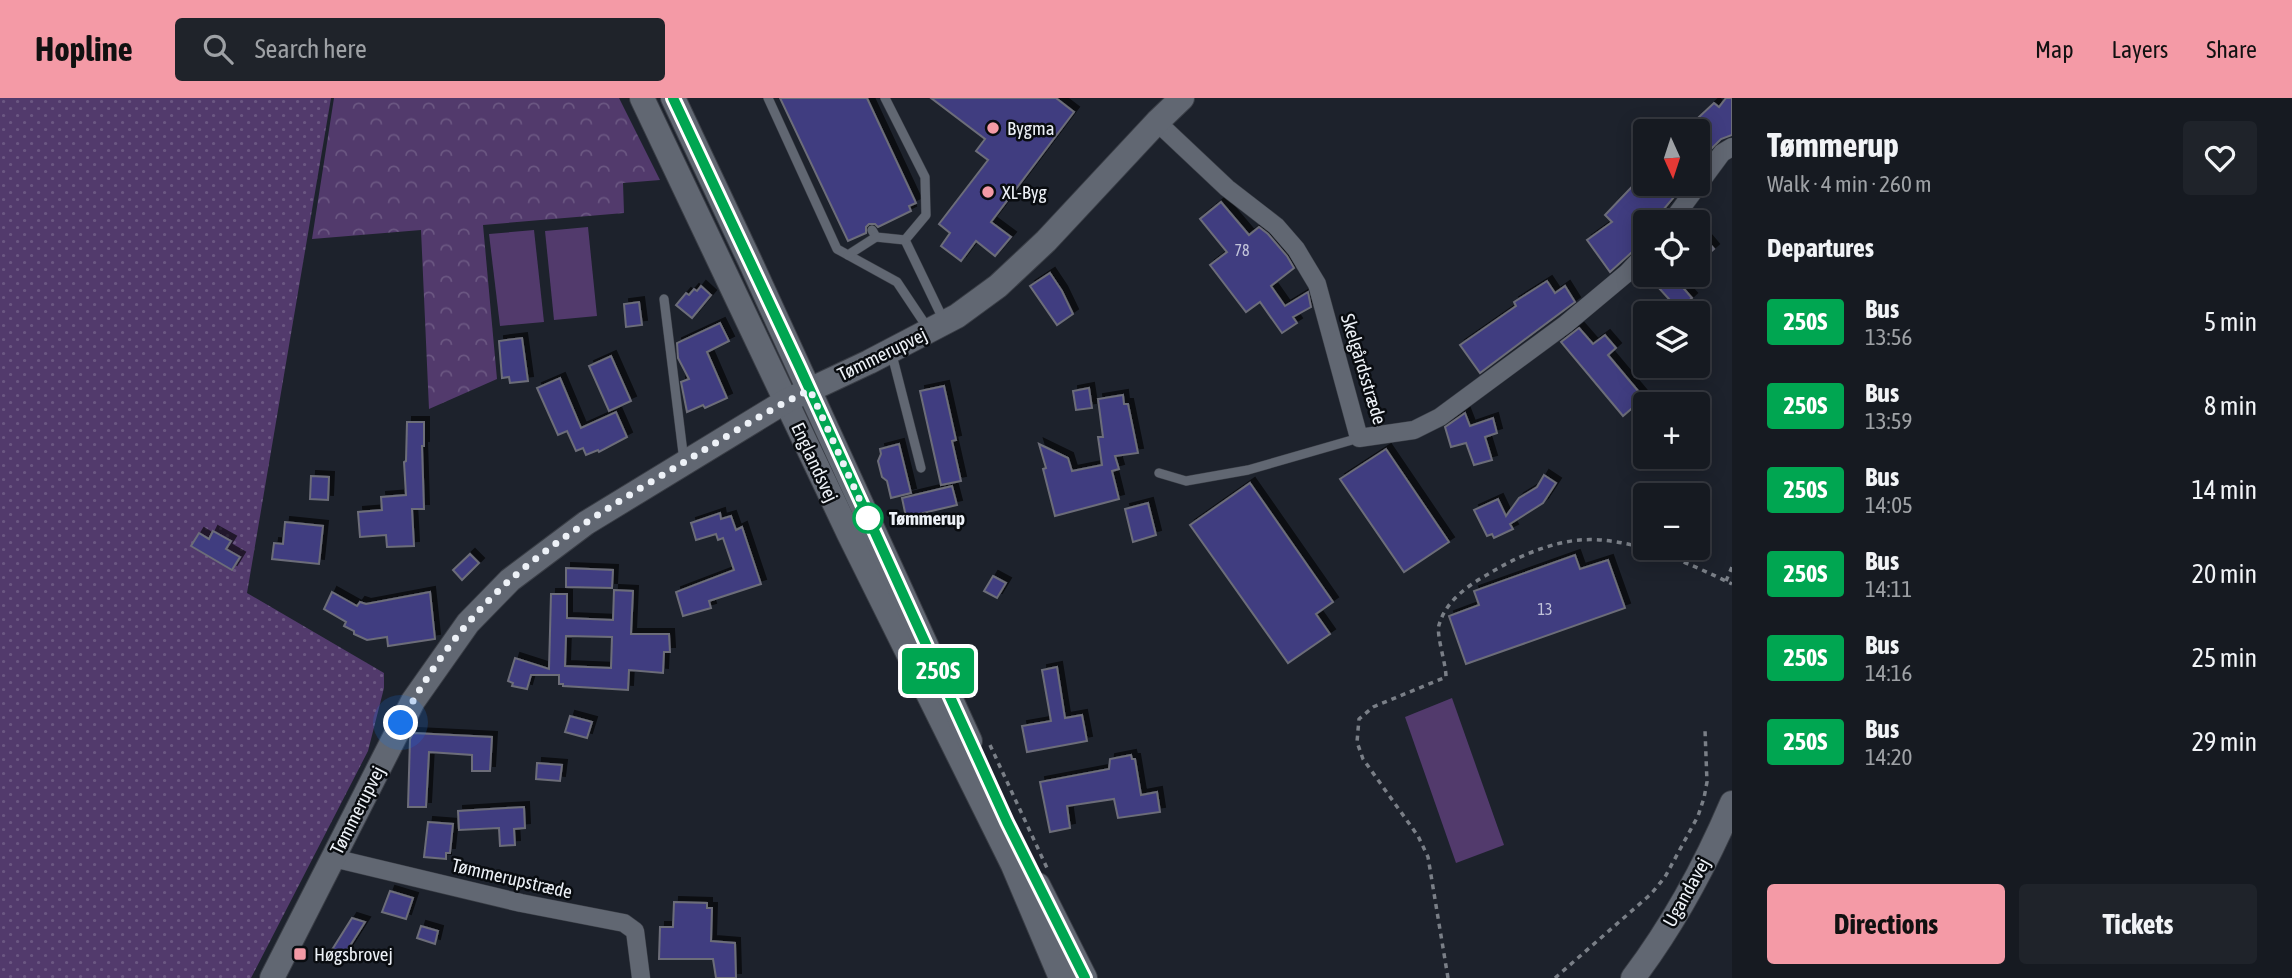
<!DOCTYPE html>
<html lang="en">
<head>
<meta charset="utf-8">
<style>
  :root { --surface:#161a21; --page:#1f232a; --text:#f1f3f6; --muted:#9ea1a5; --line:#35383f; --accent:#f49aa6 }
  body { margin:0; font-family:"Asap Condensed",sans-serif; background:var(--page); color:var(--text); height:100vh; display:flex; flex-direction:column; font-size:26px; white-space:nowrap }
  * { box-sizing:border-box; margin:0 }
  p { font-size:23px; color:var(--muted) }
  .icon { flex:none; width:38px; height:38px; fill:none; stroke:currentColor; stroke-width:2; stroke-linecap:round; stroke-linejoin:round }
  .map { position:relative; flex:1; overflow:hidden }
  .sheet { display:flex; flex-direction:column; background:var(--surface); width:560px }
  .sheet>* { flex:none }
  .badge { padding:0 14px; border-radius:5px; font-size:24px; line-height:46px }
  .needle { width:46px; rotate:177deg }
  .buttons { position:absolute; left:1633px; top:21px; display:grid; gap:14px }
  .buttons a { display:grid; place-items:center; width:77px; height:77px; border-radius:7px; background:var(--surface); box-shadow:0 4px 18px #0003,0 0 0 2px var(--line); font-size:35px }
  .you { position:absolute; width:35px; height:35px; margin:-18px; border:5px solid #fff; border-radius:50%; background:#1a73e8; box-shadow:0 0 0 10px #1a73e833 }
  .map>.badge { position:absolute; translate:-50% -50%; box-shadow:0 0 0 4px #fff }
  h2 { padding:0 35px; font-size:26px; line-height:63px }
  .round { display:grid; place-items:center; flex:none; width:74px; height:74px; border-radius:7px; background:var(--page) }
  .summary { display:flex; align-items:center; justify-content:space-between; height:119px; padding:0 35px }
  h1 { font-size:33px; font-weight:700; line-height:52px }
  .action { display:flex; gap:14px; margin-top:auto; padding:14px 35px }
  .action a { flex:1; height:80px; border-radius:7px; background:var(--accent); color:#111; font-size:28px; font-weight:700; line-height:80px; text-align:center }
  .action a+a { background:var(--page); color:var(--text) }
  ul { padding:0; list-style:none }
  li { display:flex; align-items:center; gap:21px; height:84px; padding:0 35px }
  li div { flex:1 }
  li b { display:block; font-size:26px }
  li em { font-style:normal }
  li .badge { min-width:77px; font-weight:700; text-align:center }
  header { display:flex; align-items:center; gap:42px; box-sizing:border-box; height:98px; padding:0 35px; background:var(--accent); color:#111 }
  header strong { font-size:33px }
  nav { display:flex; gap:38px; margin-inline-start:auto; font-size:24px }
  .search { width:490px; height:63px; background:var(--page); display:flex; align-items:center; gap:18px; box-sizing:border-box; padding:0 24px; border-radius:7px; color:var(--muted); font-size:26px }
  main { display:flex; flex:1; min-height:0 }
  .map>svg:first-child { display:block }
</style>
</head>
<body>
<header>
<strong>Hopline</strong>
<div class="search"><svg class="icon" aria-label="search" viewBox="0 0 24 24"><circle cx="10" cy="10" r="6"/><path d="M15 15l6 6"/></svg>Search here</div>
<nav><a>Map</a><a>Layers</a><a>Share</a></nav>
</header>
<main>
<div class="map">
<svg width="1732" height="880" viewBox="0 0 1732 880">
  <defs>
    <pattern id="grass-dots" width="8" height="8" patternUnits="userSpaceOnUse" patternTransform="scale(1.75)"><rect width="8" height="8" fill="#523a6c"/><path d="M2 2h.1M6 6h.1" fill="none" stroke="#6b5782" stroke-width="1.8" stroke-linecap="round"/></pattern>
    <pattern id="forest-crowns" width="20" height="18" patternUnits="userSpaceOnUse" patternTransform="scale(1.75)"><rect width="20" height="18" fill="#523a6c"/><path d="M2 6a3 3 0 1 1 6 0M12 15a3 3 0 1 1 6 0" fill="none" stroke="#6b5782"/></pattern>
    <filter id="shadow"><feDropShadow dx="5" dy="-5" stdDeviation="0" flood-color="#0009"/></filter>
  </defs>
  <rect width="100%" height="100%" fill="#1d222c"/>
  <path fill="url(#grass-dots)" d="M0,0H331L247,495L384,575V590L368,653L251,880H0Z"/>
  <path fill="url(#forest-crowns)" d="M334,0H619L660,82L623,85L624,115L483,127L497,281L429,311L421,132L312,141Z"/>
  <g fill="#523a6c">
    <path d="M588,129L597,218L554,222L545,133Z"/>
    <path d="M534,132L544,224L500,228L489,136Z"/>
    <path d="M1452,600L1504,747L1456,765L1405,619Z"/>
  </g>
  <g fill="#413e80" stroke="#6c6d79" stroke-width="2" fill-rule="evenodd" filter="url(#shadow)">
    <path d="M780,0H867L916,105L909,108L911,113L878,129L875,126H869L866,129V135L848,143Z"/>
    <path d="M931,0H1056L1074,14L991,124L1011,139L995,158L976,143L961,163L941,148L950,135L939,126L988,62L976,53L985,41Z"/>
    <path d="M1726,0H1732V37L1721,41L1711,51L1708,50L1698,41V33H1689L1686,31L1714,5L1719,9Z"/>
    <path d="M1645,75V86H1685L1653,124H1645V133L1637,141L1641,146L1610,174L1587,142L1612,124L1605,117Z"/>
    <path d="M1221,104L1249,137L1259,129L1268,136L1287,158L1294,170L1271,188L1285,208L1308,194L1311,209L1293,219L1297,225L1282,235L1260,204L1246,214L1210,167L1227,154L1200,121Z"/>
    <path d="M1698,132L1714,151L1698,165Z"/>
    <path d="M1050,175L1062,193L1073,216L1057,227L1030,188Z"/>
    <path d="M1647,177H1672L1692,200L1679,212Z"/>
    <path d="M1547,183L1555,195L1565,188L1575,204L1480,275L1460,247L1516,208L1514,204Z"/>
    <path d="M701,188L711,197L692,220L676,207L686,195L689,197L694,191L697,193Z"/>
    <path d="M639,204L642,227L626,229L624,206Z"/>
    <path d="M720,225L729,243L707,254L727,300L705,310L703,307L687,314L681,284L689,281L678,260L677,245Z"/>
    <path d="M1579,230L1593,246L1605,237L1616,250L1608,257L1644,300L1623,318L1561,244Z"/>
    <path d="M522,240L528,283L510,285L509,279L502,280L499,243Z"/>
    <path d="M611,258L631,303L609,313L589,268Z"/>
    <path d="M560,280L581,330L616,314L627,339L599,354L598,352L586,357L583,350L576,353L567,333L558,337L537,290Z"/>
    <path d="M944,288L956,342L952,343L961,383L941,387L920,293Z"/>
    <path d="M1089,290L1092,310L1076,312L1073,293Z"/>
    <path d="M1123,297L1124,306H1128L1138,355L1115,358L1119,371L1112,373L1119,401L1055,418L1043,371L1046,370L1039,346L1068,360L1072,373L1102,367L1098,339H1103L1098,301Z"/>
    <path d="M1465,315L1470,328L1493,320L1497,335L1485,339L1492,362L1474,367L1466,345L1451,349L1445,329Z"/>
    <path d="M407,324H424V348H422L424,411H412L414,448L387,449L386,437L360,439L358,414L382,412L381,399L406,397L404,364L406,363Z"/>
    <path d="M899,346L911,395L891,400L887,383L882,379L878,363L881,356L880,351Z"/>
    <path d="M1386,351L1449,444L1404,474L1340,381Z"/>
    <path d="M1544,377L1556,385L1543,405L1510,426L1513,431L1494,440L1492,436L1487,438L1474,412L1498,401L1506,418L1519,400L1537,389Z"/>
    <path d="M311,378L329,379L328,402L310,401Z"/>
    <path d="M1250,385L1333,504L1316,516L1330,536L1288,565L1190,427Z"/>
    <path d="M952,388L957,407L906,419L902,400Z"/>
    <path d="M1148,405L1156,437L1133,444L1125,411Z"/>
    <path d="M720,415L721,421L731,418L736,432L742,429L761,486L709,503L711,510L683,518L676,494L734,472L723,440L718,442L716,436L696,442L691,425Z"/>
    <path d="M285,424L323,428L319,466L272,461L274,445L283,446Z"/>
    <path d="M213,433L231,443L226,451L240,459L232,472L191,448L199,435L209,441Z"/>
    <path d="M470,456L479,465L462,482L453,472Z"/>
    <path d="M1575,457L1580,471L1608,462L1625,510L1466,566L1449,518L1479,507L1474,493Z"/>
    <path d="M566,470L613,472L612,490L566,489Z"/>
    <path d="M993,478L1006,485L997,500L984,493Z"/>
    <path d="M614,492L633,493L631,536H669L670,554H664L663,575L629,572L628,592L563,588V586H559V577H531L527,591L512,588L513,585L508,583L515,560L549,571L551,496H567V520L613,522ZM566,538L612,539L611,570L565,568Z"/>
    <path d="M332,494L357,508L360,504L366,506L430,494L435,541L388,548L387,539L367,542L354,536V533L344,528L346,524L324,511Z"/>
    <path d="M1057,569L1065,620L1082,617L1087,643L1027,654L1022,628L1051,623L1042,572Z"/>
    <path d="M570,618L592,624L587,640L565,634Z"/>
    <path d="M413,635L492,639L490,673H472V657L429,654L426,709H408L410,641Z"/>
    <path d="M1131,657L1132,661H1135L1141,697L1157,694L1160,714L1118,720L1114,701L1067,708L1070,730L1050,734L1040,684L1109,671L1110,661Z"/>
    <path d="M537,665L562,667L560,683L536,681Z"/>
    <path d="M524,709L525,730L514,731L515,747L500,748L499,730L459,732L458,713Z"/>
    <path d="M428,724L453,726L450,755H446V761L424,759Z"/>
    <path d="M390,793L413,800L406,821L382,814Z"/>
    <path d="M674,804L707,805V810H712L711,843L735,845L736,880H716L713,861H659L660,829H673Z"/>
    <path d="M352,820L365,824L341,862L330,855Z"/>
    <path d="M421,828L438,833L435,846L417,840Z"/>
  </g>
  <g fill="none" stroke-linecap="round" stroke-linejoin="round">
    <g stroke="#3a3e46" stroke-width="10">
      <g id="lane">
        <path d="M768,0L837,151L897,184L929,232"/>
        <path d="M885,0L925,79L926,117L905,142L944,223"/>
        <path d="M872,132L876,139L905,142"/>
        <path d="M848,157L876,139"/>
        <path d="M664,201L684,363"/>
        <path d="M891,253L921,370"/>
        <path d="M1159,375L1186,383L1248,372L1359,340"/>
      </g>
    </g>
    <g stroke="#3a3e46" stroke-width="19">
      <g id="street">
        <path d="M1157,24L1227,90L1276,128L1296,151L1317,186L1359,340L1414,332L1440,319L1566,226L1627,175L1645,156"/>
        <path d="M1671,124L1722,55L1732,49"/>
        <path d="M333,760L521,805L624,825L635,833L641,880"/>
      </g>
    </g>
    <g stroke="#3a3e46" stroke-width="26">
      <g id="secondary">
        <path d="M642,0L849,436L1013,767L1061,880"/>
        <path d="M673,0L749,161L970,643"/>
        <path d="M1038,787L1085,880"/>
        <path d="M272,880L413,603L468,525L510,482L586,425L786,303L869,264L957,218L998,188L1046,143L1157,24L1182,0"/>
        <path d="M1633,880C1673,827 1706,766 1732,705"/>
      </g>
    </g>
    <g stroke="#7a7f87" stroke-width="3.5" stroke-dasharray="5 5" stroke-linecap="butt">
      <path d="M1726,483L1732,469"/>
      <path d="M990,647L1047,770"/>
      <path d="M1448,880L1428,759L1418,738L1363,661L1357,644L1359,621L1373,609L1446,579C1446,565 1436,537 1439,527C1446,502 1469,487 1490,475C1514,460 1551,444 1580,442C1629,438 1689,465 1732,486"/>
      <path d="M1555,880L1651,796L1665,779L1698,718L1704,700L1707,684L1705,632"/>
    </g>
    <use href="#lane" stroke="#616772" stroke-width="9"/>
    <use href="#street" stroke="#616772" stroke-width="18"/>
    <use href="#secondary" stroke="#616772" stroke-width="24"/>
  </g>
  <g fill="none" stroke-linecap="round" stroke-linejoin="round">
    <g stroke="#fff" stroke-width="16">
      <path id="line" d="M673,0L800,270L1007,724L1085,880"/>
    </g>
    <use href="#line" stroke="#00a651" stroke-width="10"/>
    <path stroke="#edf1f7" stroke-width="7" stroke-dasharray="0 12.6" d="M401,625C427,574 467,520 510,482C561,437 627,398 686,363C726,339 767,312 810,292L868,420"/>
  </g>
  <g fill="#f49aa6" stroke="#090c10" stroke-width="2.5">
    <circle cx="993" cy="30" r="7"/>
    <circle cx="988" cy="94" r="7"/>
    <rect x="293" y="849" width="14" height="14" rx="3.5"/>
  </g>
  <circle fill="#fff" stroke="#00a651" stroke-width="3.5" cx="868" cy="420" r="14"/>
  <g text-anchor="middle" stroke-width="5" stroke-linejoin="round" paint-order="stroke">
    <g font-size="16" fill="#c2c4d9">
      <text x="1242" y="158">78</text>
      <text x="1545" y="517">13</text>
    </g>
    <g font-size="19" fill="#edf1f7" stroke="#090c10" text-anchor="start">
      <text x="1007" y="37">Bygma</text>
      <text x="1002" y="101">XL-Byg</text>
      <text x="314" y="863">Høgsbrovej</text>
    </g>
    <g font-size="19" fill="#edf1f7" stroke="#090c10">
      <text transform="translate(882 256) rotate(-26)" y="7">Tømmerupvej</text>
      <text transform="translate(1364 271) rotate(73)" y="7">Skelgårdsstræde</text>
      <text transform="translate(815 364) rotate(65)" y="7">Englandsvej</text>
      <text transform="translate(357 712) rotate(-63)" y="7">Tømmerupvej</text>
      <text transform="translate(512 780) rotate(13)" y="7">Tømmerupstræde</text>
      <text transform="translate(1686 794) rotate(-61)" y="7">Ugandavej</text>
    </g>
    <g font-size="19" font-weight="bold" fill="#edf1f7" stroke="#090c10" text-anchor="start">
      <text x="889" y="427">Tømmerup</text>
    </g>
  </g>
</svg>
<div class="buttons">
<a><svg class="needle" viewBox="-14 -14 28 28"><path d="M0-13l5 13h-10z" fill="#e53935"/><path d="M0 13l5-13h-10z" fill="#9ea1a5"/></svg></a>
<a><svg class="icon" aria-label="locate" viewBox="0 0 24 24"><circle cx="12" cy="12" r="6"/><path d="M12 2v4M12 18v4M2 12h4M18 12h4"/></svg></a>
<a><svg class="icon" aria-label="layers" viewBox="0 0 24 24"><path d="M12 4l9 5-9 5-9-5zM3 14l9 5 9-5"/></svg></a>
<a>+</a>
<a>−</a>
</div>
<div class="you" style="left:401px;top:625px"></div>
<b class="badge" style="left:938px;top:573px;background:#00a651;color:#fff">250S</b>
</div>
<section class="sheet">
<div class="summary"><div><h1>Tømmerup</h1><p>Walk · 4 min · 260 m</p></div><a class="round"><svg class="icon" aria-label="heart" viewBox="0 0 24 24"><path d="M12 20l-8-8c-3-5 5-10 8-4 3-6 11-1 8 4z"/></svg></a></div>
<h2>Departures</h2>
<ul>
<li><span class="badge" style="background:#00a651;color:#fff">250S</span><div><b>Bus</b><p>13:56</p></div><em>5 min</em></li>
<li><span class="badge" style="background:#00a651;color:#fff">250S</span><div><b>Bus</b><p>13:59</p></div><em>8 min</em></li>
<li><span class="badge" style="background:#00a651;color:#fff">250S</span><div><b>Bus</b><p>14:05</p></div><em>14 min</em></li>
<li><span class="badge" style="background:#00a651;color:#fff">250S</span><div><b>Bus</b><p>14:11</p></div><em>20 min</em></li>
<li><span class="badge" style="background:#00a651;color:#fff">250S</span><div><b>Bus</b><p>14:16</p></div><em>25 min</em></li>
<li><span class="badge" style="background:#00a651;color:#fff">250S</span><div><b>Bus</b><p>14:20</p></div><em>29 min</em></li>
</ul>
<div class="action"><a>Directions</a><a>Tickets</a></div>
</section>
</main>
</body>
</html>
